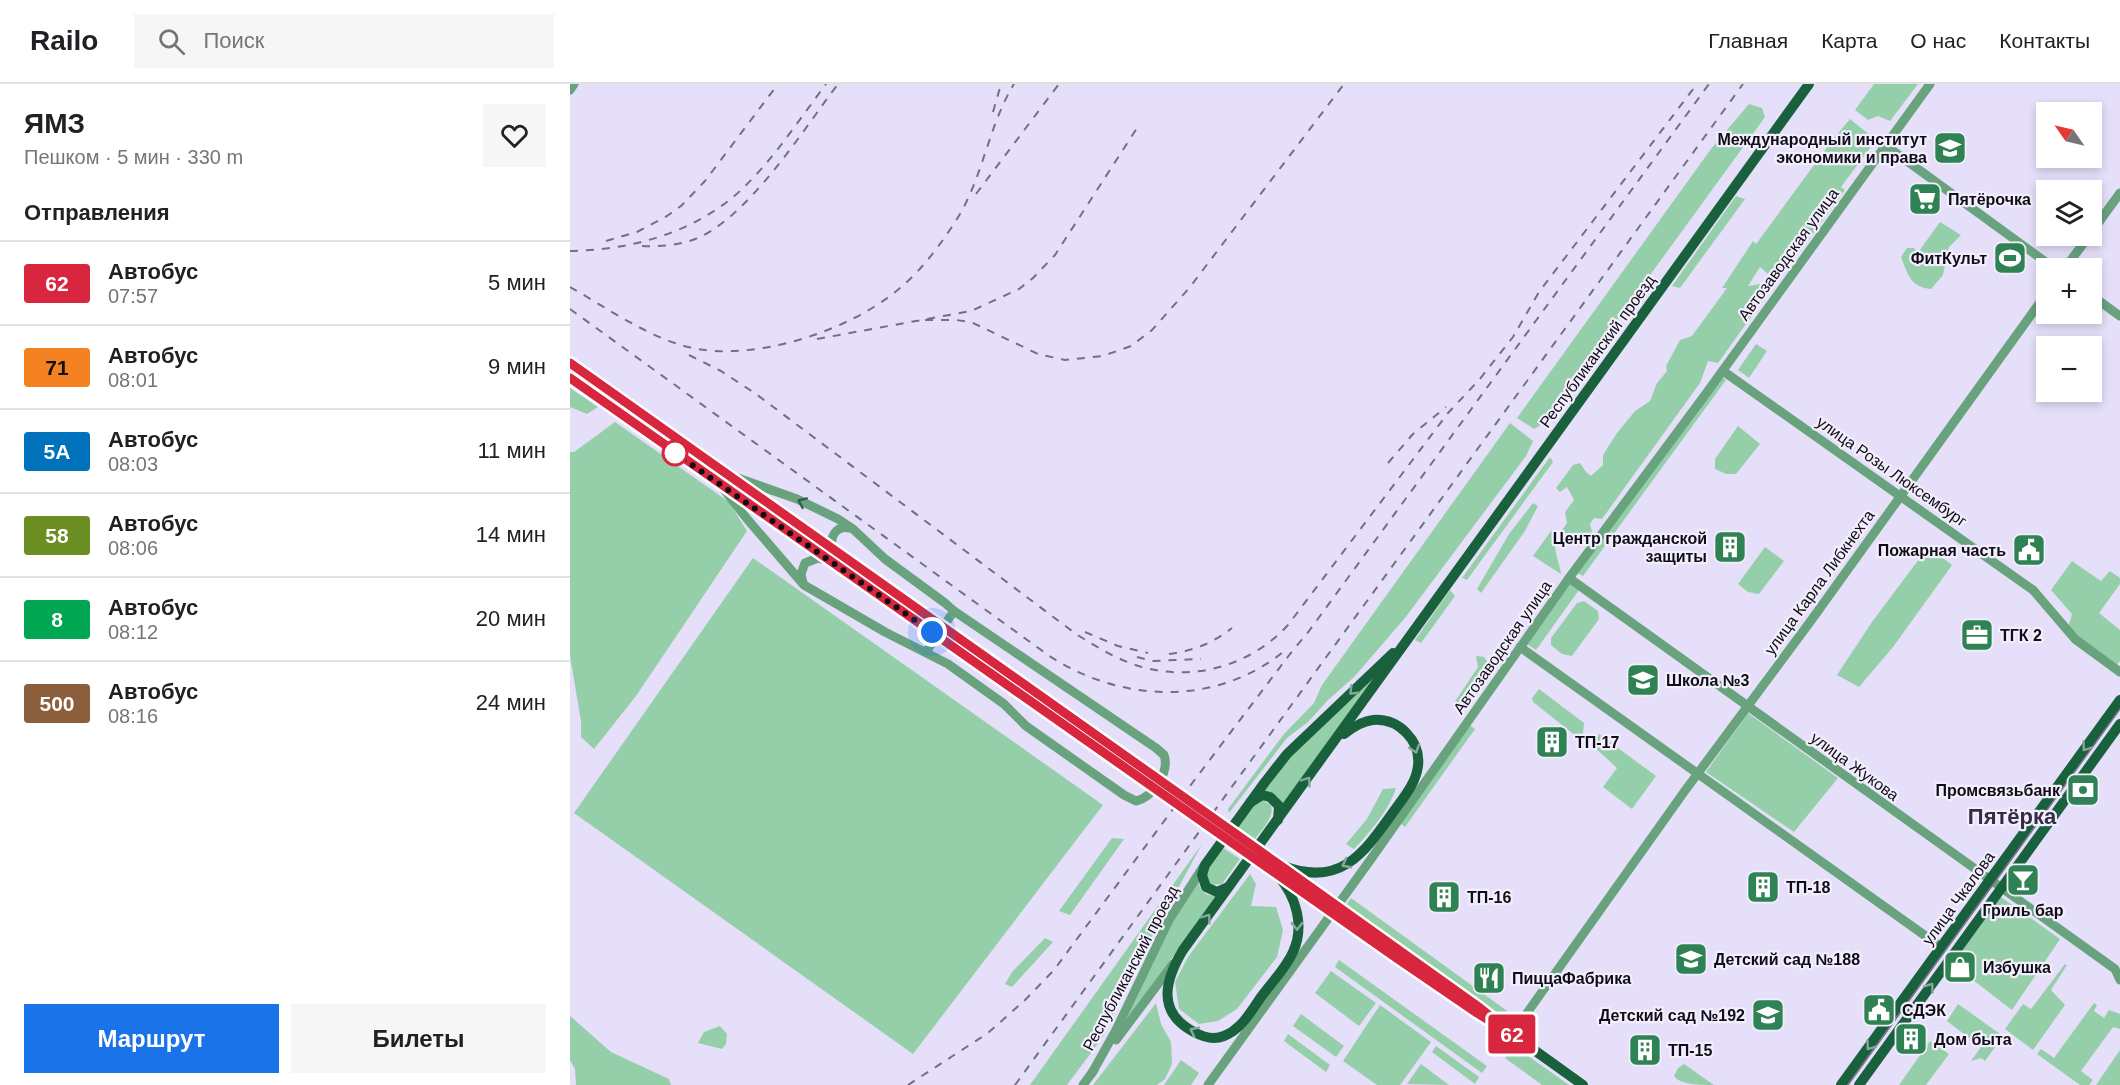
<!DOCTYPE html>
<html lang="ru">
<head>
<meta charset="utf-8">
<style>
  :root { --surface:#fff; --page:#f6f6f6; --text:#202124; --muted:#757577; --line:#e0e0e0; --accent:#1a73e8 }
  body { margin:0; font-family:Helvetica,sans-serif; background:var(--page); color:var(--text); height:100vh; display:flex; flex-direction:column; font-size:22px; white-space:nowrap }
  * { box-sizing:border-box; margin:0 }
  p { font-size:20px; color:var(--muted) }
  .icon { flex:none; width:33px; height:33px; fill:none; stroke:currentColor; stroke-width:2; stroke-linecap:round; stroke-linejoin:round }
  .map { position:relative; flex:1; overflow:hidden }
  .side { display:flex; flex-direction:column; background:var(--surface); width:570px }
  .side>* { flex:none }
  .badge { padding:0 12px; border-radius:4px; font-size:21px; line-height:39px }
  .needle { width:39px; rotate:304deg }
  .fabs { position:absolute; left:1466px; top:18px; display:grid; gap:12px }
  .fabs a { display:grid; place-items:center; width:66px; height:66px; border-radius:0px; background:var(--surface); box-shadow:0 3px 9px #0003; font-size:30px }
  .you { position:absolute; width:30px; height:30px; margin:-15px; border:4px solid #fff; border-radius:50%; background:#1a73e8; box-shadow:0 0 0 9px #1a73e833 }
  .map>.badge { position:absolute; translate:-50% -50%; box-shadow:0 0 0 3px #fff }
  h2 { padding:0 24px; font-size:22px; line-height:54px }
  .round { display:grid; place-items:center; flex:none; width:63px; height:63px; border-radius:0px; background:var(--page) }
  .overview { display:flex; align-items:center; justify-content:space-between; height:102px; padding:0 24px }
  h1 { font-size:28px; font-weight:600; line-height:45px }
  .primary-button { display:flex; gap:12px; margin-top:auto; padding:12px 24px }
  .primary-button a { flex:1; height:69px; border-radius:0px; background:var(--accent); color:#fff; font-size:24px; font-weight:600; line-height:69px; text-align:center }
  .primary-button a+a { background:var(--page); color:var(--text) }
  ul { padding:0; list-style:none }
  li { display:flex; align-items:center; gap:18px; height:84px; padding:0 24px; border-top:2px solid var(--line) }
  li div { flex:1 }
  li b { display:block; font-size:22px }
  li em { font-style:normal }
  li .badge { min-width:66px; font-weight:700; text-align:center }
  header { display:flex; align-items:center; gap:36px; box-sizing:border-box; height:84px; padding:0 30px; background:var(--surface); border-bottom:2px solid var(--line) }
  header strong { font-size:28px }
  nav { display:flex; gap:33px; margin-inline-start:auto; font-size:21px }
  .search { width:420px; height:54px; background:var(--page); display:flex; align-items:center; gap:15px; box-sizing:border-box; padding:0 21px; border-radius:0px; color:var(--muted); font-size:22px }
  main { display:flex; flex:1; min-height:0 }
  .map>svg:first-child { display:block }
</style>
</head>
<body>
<header>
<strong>Railo</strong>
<div class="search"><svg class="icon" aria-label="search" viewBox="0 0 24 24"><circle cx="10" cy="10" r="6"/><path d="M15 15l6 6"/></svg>Поиск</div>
<nav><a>Главная</a><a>Карта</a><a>О нас</a><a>Контакты</a></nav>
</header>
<main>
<section class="side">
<div class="overview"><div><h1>ЯМЗ</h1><p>Пешком · 5 мин · 330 m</p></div><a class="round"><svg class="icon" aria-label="heart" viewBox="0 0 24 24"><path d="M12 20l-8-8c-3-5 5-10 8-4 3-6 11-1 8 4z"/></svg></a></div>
<h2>Отправления</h2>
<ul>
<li><span class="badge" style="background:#d7263d;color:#fff">62</span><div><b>Автобус</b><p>07:57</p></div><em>5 мин</em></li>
<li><span class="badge" style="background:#f58220;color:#111">71</span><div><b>Автобус</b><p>08:01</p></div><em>9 мин</em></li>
<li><span class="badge" style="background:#0072bc;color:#fff">5А</span><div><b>Автобус</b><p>08:03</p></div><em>11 мин</em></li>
<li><span class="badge" style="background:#6b8e23;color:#fff">58</span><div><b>Автобус</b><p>08:06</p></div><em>14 мин</em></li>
<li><span class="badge" style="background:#00a651;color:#fff">8</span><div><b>Автобус</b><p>08:12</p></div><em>20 мин</em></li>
<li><span class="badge" style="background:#8b5e3c;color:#fff">500</span><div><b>Автобус</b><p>08:16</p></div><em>24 мин</em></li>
</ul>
<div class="primary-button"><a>Маршрут</a><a>Билеты</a></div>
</section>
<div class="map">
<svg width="1550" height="1001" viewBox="0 0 1550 1001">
  <rect width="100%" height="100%" fill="#e6dffa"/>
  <g fill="#95cfaa">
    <path d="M1304,0H1348L1320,37L1308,32L1298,36L1285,26Z"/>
    <path d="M1179,20L1192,24L1195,33L971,341L964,345L947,334L1141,65Z"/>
    <path d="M1280,35L1306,56L1271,103L1275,106L1225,174L1222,173L1206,197L1190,183L1178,202L1190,200L1201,205L1148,279L1138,277L1130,299L1032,435L1024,434L1020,440L1022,448L1011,462L1008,463L1007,455L1002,449C973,448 990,476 991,490L963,472L981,447L989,450L997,439L995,428L1004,416L997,403L990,408L986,404L1003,381L1010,379L1016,388L1021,392L1033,381V371L1047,349L1065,327L1080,317L1087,299L1097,287L1096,282L1110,256L1122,252L1157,204H1152L1183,157L1186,160L1264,54Z"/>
    <path d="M1166,112L1175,115L1110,204L1102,202Z"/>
    <path d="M1370,138L1391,151L1379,163L1373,191L1361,205C1340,203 1338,190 1331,173L1337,164H1343L1349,167Z"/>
    <path d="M1186,260L1197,267L1179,294L1168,286Z"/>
    <path d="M1151,292L1156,296L1013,492L1008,489Z"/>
    <path d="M0,304L28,323L17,330L0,323Z"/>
    <path d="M45,338L159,418L177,447L66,612L24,665L11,653V637L0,572V368H4Z"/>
    <path d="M940,339L963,357L956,372L835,534L784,593L758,616L738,638L717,654L659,729L658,725L714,650L744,619L752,601Z"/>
    <path d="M1168,342L1190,360L1166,390H1156L1145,385V375Z"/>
    <path d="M980,373L983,378L897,496L892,494Z"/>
    <path d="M963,419L968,422L955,447L911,509L907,505L939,450Z"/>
    <path d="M1195,463L1214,477L1189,510L1178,508L1168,500Z"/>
    <path d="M1358,463L1382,481L1380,484L1323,563L1289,603L1267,591L1302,538Z"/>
    <path d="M183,474L533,721L343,970L4,729Z"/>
    <path d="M1502,477L1531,497L1540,487L1550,494V500L1529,529L1550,546V577L1547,581L1498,544L1502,530L1481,506Z"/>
    <path d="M1000,500L1009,506L966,566L957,560Z"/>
    <path d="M880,506L885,512L851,559L845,556Z"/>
    <path d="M1014,517L1028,527L1029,535L1002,572L992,570L981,561V554L1007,519Z"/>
    <path d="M906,572L914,573L922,585L893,626L884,619L908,583Z"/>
    <path d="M803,595L713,722C708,712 703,709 692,707L731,660Z"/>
    <path d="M969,605L1014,639L1013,650L1006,652L963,618L962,614Z"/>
    <path d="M1178,629L1268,694L1224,748L1136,688Z"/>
    <path d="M898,640L905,645L835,743L829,738Z"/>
    <path d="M1029,650L1086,692L1062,725L1033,703L1047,684L1022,661Z"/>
    <path d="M826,704C819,726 800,748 784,765L776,760L797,735L813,705Z"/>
    <path d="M693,716L701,721C705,733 692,745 685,755L668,743L683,722Z"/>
    <path d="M542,754L554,755L500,831L489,827Z"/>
    <path d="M632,760L565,884L532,954L497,1001H460Z"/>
    <path d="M653,764L670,775L652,800L640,801L636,796L637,786Z"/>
    <path d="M680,790L686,800L681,822L706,823L713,846L707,873L667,925L648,937L629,940L609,925L605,898L618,873Z"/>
    <path d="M628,797C631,809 637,813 649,811L556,936L596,848Z"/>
    <path d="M1431,813L1490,855L1442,926L1399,893L1402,888L1400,873L1393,866Z"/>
    <path d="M781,814L940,929L936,935L776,821Z"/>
    <path d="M475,854L483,858L442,903L435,900L442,888Z"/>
    <path d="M769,876L917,982L912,989L765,883Z"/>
    <path d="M1495,880L1497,881L1481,906L1495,921L1463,966L1435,945L1453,920L1461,925Z"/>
    <path d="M761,887L806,919L789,942L745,909Z"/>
    <path d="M586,919L591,940L601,958L602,980L595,995L587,1001H523Z"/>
    <path d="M1524,919L1527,921L1524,927L1534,934L1539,926L1550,930V945L1543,943L1511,987L1523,996L1519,1001H1510L1467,970L1471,965L1484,974Z"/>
    <path d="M1388,920L1433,952L1415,977L1411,974L1401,977L1411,963L1377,937Z"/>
    <path d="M810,921L861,958L830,1001H807L773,977Z"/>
    <path d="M731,930L774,962L766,973L723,942Z"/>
    <path d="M0,932L41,968L99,995L101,1001H6L5,985L0,976Z"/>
    <path d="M150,942L157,950L156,960L152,965L128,959L134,948Z"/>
    <path d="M718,950L760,981L756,988L714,957Z"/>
    <path d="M1360,957L1379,970L1356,1001H1329Z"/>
    <path d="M866,962L909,993L905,1000L862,968Z"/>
    <path d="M944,962L999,1001H972L935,974Z"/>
    <path d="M1550,966V1001H1526Z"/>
    <path d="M611,976L629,989L621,1001H594Z"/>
    <path d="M851,980L879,1001L837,1000Z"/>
    <path d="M1114,980L1144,1001C1131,1001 1110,1001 1104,992L1108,984Z"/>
  </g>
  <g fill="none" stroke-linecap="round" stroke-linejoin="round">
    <g stroke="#68a37e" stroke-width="9">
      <path d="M0,6L4,0"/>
      <path d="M1315,61L1484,184"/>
      <path d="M1521,149L1550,109"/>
      <path d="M1495,184L1519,152"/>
      <path d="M1521,211L1550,232"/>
      <path d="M1153,287L1463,506L1505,555L1550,588"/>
      <path d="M152,403L178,436L234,501L315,548L378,580L434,620L456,642L554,711L566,717C583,713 600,688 594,671L586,664L384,527L375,519L315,475L283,445L268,435L227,415L162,392"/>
      <path d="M263,466C259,454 265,441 280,444"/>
      <path d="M999,494L1545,885L1550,896"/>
      <path d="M233,499L231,490L235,479L248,474L258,476"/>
      <path d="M950,563L1371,863"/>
      <path d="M356,568L384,527"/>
      <path d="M946,953L957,929L1114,708L1240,538L1476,210"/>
      <path d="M546,956L603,880"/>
      <path d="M522,989L546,946L599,836L633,783"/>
      <path d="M513,1001L524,986"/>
      <path d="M638,1001L801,775L999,494L1135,311L1360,0"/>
    </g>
    <g stroke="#19613c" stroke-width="10">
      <path d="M0,279L368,540"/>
      <path d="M0,294L362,548"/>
      <path d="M681,718L692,711L700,713L709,722L708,736"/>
      <path d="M713,782C771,804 794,769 824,727C834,713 846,699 848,682C851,657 829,634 803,636C792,637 783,643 774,650"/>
      <path d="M708,792C726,812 735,842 723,868C716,884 702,898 691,913C681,927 672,945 654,952C644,956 633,953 624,948C586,928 595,896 613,866L1239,0"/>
      <path d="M658,803L647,808L636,803L632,791L635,781L695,698L717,670L823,569"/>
      <path d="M910,924L946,953L1013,1001"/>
      <path d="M1271,1001L1550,616"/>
      <path d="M1289,1001L1550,640"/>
    </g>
    <path stroke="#746f82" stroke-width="1.5" d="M1278,1001L1550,625"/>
    <g stroke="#746f82" stroke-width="2" stroke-dasharray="8 8" stroke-linecap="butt">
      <path d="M423,28L431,0"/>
      <path d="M406,110L489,0"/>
      <path d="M36,157L67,148L97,132L111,122L135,97L208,0"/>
      <path d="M72,162C92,163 112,161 130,153C182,128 233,46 268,0"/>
      <path d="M0,167C61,166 124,149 170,107C203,76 229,36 256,0"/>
      <path d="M0,203C37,224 76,252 118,263C183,279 280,247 330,204C354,184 374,156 390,130C414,88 419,41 444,0"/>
      <path d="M0,225L478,571C552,620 649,623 718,564"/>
      <path d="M355,236H386L401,238L468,270L495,276L533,272L561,262L582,246L620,203L774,0"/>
      <path d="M247,255L401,227L449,205L463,194L485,171L569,41"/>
      <path d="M119,271L151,287L186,310L506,550C522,560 538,570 555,577C611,601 677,586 718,541L878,329L909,296L943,253L969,208L1127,0"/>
      <path d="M818,379L843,350L876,323"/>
      <path d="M515,548L548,562L578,569"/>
      <path d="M599,570C623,567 643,559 662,544"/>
      <path d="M567,573L583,577L631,575"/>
      <path d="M338,1001L418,949L454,917L484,886L623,698L720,570L739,547L1139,0"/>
      <path d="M445,1001L1173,0"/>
    </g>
    <g stroke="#19613c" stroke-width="10">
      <path d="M368,540L858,887"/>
      <path d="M362,548L907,929"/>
    </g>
  </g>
  <defs><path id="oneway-chevron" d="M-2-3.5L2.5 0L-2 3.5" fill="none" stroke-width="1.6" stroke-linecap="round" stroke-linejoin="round" transform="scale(1.5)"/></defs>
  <use stroke="#3c584b" href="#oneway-chevron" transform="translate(232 418) rotate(-156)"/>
  <g stroke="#86a89c">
    <use href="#oneway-chevron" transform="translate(783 607) rotate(136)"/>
    <use href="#oneway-chevron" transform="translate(1516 663) rotate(126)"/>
    <use href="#oneway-chevron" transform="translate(845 665) rotate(72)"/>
    <use href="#oneway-chevron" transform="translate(737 697) rotate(-54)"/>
    <use href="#oneway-chevron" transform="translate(776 780) rotate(152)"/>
    <use href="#oneway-chevron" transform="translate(637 834) rotate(-54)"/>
    <use href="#oneway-chevron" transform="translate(727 842) rotate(89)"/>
    <use href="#oneway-chevron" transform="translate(1360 903) rotate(-54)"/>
    <use href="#oneway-chevron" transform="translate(624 947) rotate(-153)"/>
    <use href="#oneway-chevron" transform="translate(1300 962) rotate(126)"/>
  </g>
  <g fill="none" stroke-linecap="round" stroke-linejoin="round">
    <g stroke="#fff" stroke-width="14">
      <path id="line" d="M0,279L711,782L910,924L946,953L907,929L825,873L0,294"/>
    </g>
    <use href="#line" stroke="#d7263d" stroke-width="9"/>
    <path stroke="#100d18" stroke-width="6" stroke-dasharray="0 10.8" d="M105,369L362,548"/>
  </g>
  <defs>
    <g id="university-square" transform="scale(1.725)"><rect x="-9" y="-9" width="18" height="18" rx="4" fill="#2f8254" stroke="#f2eefc"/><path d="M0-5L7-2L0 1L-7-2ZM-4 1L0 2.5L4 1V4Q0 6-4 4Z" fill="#fff"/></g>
    <g id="supermarket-square" transform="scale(1.725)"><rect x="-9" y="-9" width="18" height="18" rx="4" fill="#2f8254" stroke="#f2eefc"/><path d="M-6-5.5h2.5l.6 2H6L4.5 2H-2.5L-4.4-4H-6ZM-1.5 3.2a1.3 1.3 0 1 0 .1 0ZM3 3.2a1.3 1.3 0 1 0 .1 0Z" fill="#fff"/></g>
    <g id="stadium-square" transform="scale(1.725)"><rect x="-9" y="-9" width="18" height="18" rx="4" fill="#2f8254" stroke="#f2eefc"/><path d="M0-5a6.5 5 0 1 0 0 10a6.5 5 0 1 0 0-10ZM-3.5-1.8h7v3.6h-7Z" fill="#fff"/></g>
    <g id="building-square" transform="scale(1.725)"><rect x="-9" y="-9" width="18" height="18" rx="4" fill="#2f8254" stroke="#f2eefc"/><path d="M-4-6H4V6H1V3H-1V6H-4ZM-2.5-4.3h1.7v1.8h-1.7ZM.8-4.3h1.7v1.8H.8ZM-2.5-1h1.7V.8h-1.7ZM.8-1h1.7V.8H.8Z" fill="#fff"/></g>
    <g id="civic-square" transform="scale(1.725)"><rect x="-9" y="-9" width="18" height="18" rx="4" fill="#2f8254" stroke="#f2eefc"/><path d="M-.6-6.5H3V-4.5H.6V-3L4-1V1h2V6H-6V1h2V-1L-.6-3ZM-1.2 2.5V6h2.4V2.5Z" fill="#fff"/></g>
    <g id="office-square" transform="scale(1.725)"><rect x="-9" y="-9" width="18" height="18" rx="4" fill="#2f8254" stroke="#f2eefc"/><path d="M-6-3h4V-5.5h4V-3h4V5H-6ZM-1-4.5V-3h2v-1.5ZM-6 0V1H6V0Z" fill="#fff"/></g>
    <g id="school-square" transform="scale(1.725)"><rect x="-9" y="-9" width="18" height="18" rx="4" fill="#2f8254" stroke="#f2eefc"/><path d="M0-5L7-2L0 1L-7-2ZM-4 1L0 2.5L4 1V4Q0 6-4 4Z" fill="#fff"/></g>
    <g id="bank-square" transform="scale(1.725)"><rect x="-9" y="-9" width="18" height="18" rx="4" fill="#2f8254" stroke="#f2eefc"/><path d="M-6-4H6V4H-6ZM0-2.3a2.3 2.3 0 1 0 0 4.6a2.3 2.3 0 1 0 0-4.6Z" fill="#fff"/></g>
    <g id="bar-square" transform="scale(1.725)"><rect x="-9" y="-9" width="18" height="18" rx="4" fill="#2f8254" stroke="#f2eefc"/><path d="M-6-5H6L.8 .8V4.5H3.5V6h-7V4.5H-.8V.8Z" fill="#fff"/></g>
    <g id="shop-square" transform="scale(1.725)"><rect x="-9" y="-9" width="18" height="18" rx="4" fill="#2f8254" stroke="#f2eefc"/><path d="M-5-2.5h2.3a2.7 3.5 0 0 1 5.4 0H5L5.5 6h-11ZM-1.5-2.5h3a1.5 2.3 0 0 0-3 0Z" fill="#fff"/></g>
    <g id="restaurant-square" transform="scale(1.725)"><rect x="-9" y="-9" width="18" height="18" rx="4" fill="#2f8254" stroke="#f2eefc"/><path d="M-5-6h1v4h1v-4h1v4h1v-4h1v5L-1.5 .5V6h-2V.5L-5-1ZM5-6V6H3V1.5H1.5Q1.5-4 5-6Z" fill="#fff"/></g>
  </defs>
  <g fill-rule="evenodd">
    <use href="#university-square" x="1380" y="64"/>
    <use href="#supermarket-square" x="1355" y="115"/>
    <use href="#stadium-square" x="1440" y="174"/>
    <use href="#building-square" x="1160" y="463"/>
    <use href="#civic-square" x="1459" y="466"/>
    <use href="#office-square" x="1407" y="551"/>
    <use href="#school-square" x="1073" y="596"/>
    <use href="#building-square" x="982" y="658"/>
    <use href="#bank-square" x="1513" y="706"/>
    <use href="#bar-square" x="1453" y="796"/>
    <use href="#building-square" x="1193" y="803"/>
    <use href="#building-square" x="874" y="813"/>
    <use href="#school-square" x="1121" y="875"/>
    <use href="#shop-square" x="1390" y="883"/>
    <use href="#restaurant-square" x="919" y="894"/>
    <use href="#civic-square" x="1309" y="926"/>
    <use href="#school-square" x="1198" y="931"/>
    <use href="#building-square" x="1341" y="955"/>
    <use href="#building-square" x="1075" y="966"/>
  </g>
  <circle fill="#fff" stroke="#d7263d" stroke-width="3" cx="105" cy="369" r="12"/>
  <g text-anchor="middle" stroke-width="4.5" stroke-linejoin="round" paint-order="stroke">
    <g font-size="16" font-weight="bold" fill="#100d18" stroke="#f2eefc" text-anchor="start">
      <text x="1357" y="61" text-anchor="end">Международный институт<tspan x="1357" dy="18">экономики и права</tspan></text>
      <text x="1378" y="121">Пятёрочка</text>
      <text x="1417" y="180" text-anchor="end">ФитКульт</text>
      <text x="1137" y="460" text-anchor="end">Центр гражданской<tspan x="1137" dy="18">защиты</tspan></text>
      <text x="1436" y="472" text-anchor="end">Пожарная часть</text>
      <text x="1430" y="557">ТГК 2</text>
      <text x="1096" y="602">Школа №3</text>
      <text x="1005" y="664">ТП-17</text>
      <text x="1490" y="712" text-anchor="end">Промсвязьбанк</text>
      <text x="1216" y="809">ТП-18</text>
      <text x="897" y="819">ТП-16</text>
      <text x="1453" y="832" text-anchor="middle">Гриль бар</text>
      <text x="1144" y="881">Детский сад №188</text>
      <text x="1413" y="889">Избушка</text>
      <text x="942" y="900">ПиццаФабрика</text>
      <text x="1332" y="932">СДЭК</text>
      <text x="1175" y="937" text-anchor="end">Детский сад №192</text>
      <text x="1364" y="961">Дом быта</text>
      <text x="1098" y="972">ТП-15</text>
    </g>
    <g font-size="16" fill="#100d18" stroke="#f2eefc">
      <text transform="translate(1218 170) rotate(-54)" y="6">Автозаводская улица</text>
      <text transform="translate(1027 267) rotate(-54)" y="6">Республиканский проезд</text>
      <text transform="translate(1322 387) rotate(35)" y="6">улица Розы Люксембург</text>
      <text transform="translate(1249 498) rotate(-54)" y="6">улица Карла Либкнехта</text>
      <text transform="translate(932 563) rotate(-55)" y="6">Автозаводская улица</text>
      <text transform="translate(1285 682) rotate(36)" y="6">улица Жукова</text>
      <text transform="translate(1388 814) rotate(-54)" y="6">улица Чкалова</text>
      <text transform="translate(560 884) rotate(-62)" y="6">Республиканский проезд</text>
    </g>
    <g font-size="22" font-weight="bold" fill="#352d47" stroke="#f2eefc">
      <text x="1442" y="740">Пятёрка</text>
    </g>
  </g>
</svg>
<div class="fabs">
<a><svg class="needle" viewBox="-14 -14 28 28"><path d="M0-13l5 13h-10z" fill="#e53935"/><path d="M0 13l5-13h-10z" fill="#757577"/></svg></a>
<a><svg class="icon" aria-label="layers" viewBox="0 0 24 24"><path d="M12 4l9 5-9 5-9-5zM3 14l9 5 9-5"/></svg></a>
<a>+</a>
<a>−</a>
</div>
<div class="you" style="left:362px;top:548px"></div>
<b class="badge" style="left:942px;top:950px;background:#d7263d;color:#fff">62</b>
</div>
</main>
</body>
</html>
